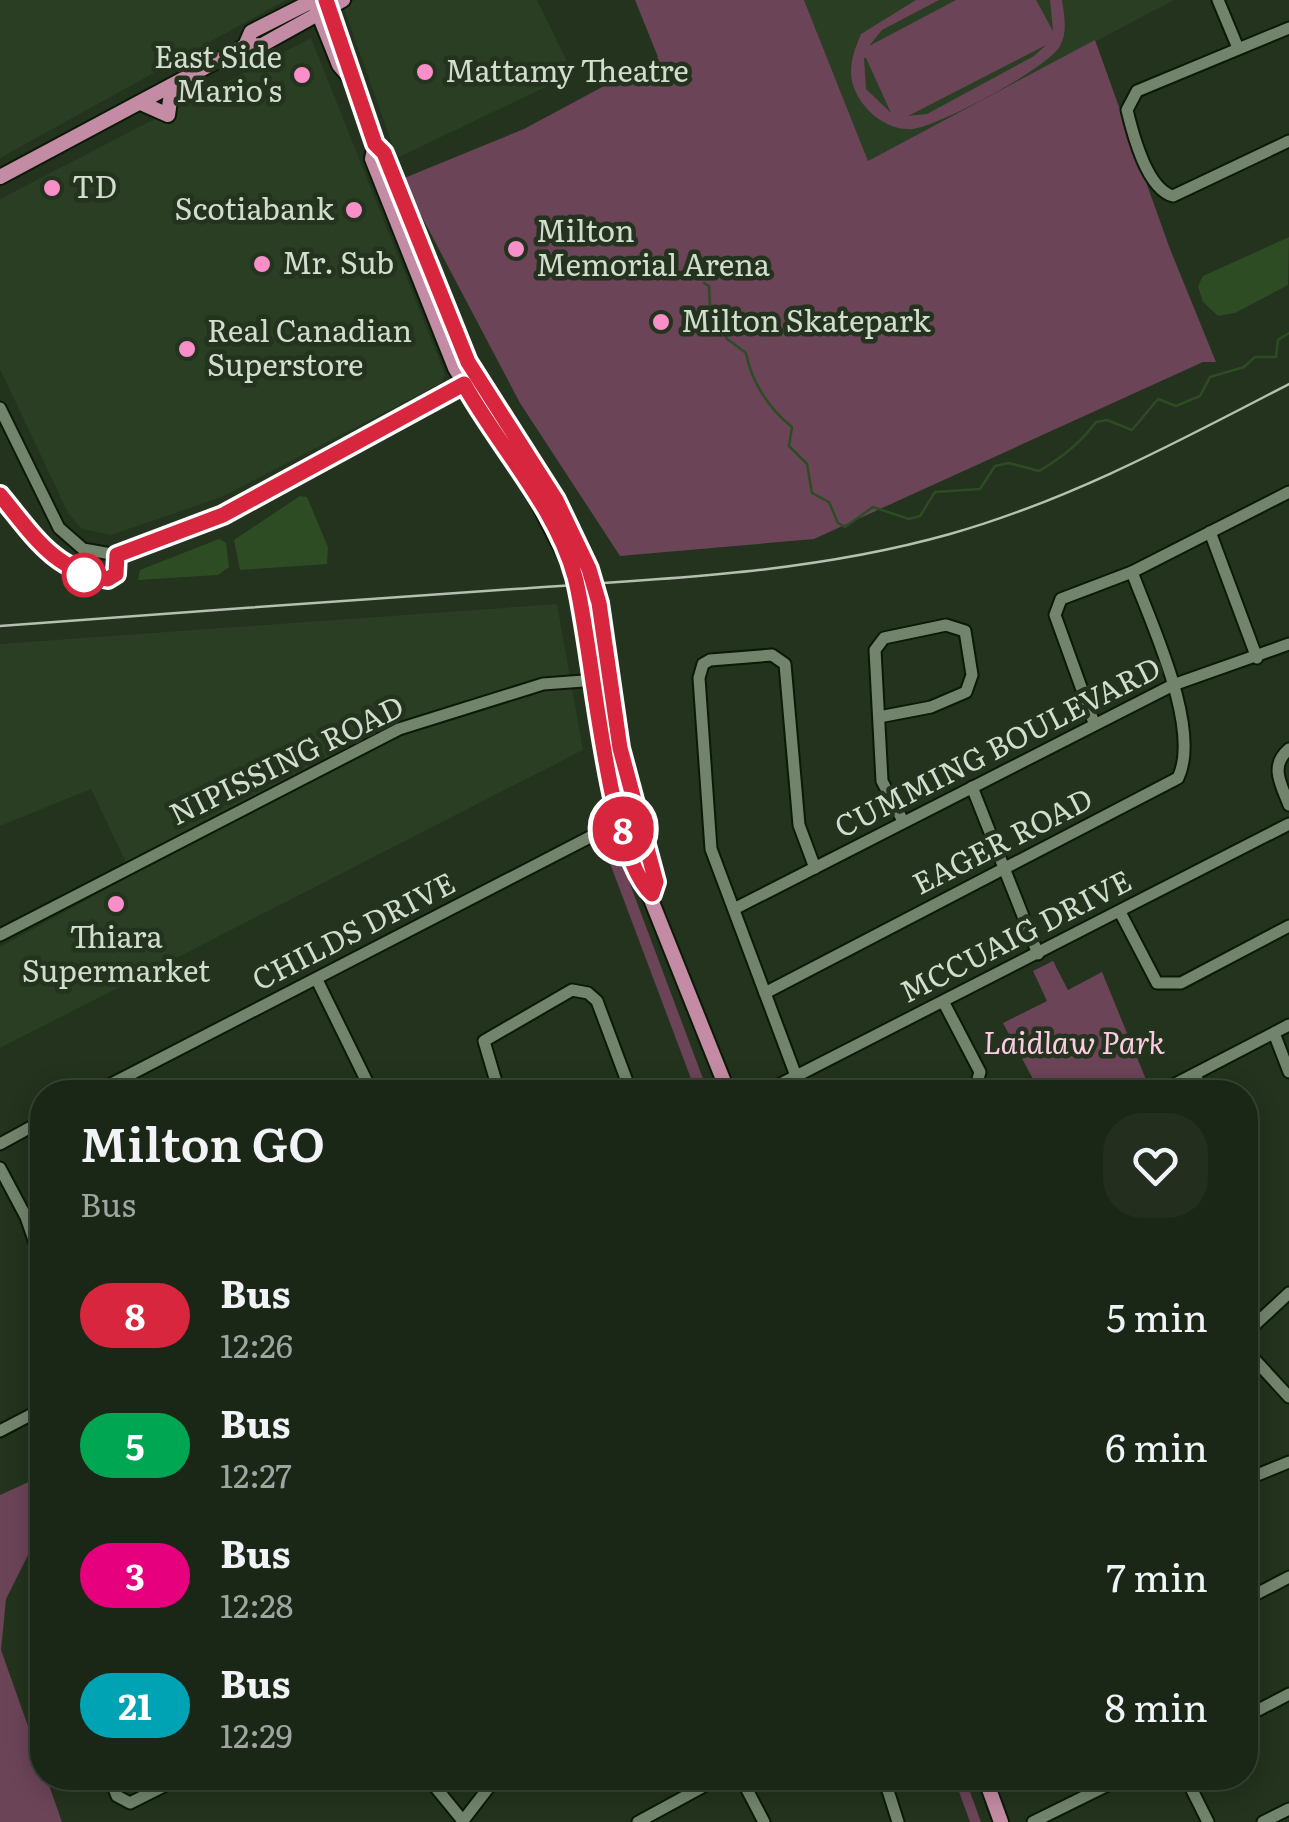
<!DOCTYPE html>
<html lang="en">
<head>
<meta charset="utf-8">
<style>
  :root { --surface:#1a2616; --page:#232e1f; --text:#f1f3f6; --muted:#9fa5a1; --line:#384335 }
  body { margin:0; font-family:Literata,serif; background:var(--page); color:var(--text); height:100vh; display:flex; flex-direction:column; font-size:38px; white-space:nowrap }
  * { box-sizing:border-box; margin:0 }
  p { font-size:32px; color:var(--muted) }
  .icon { flex:none; width:55px; height:55px; fill:none; stroke:currentColor; stroke-width:2; stroke-linecap:round; stroke-linejoin:round }
  .map { position:relative; flex:1; overflow:hidden }
  .side { position:absolute; left:30px; top:1080px; width:1228px; height:710px; display:flex; flex-direction:column; background:var(--surface); border-radius:40px; box-shadow:0 5px 25px #0003,0 0 0 2px var(--line) }
  .side>* { flex:none }
  .badge { padding:0 20px; border-radius:32px; font-size:35px; line-height:65px }
  .map>.badge { position:absolute; translate:-50% -50%; box-shadow:0 0 0 5px #fff }
  .round { display:grid; place-items:center; flex:none; width:105px; height:105px; border-radius:40px; background:var(--page) }
  .head { display:flex; align-items:center; justify-content:space-between; height:170px; padding:0 50px }
  h1 { font-size:48px; font-weight:600; line-height:75px }
  ul { padding:0; list-style:none }
  li { display:flex; align-items:center; gap:30px; height:130px; padding:0 50px }
  li div { flex:1 }
  li b { display:block; font-size:38px }
  li em { font-style:normal }
  li .badge { min-width:110px; font-weight:700; text-align:center }
  .map>svg:first-child { display:block }
</style>
</head>
<body>
<div class="map">
<svg width="1289" height="1822" viewBox="0 0 1289 1822">
  <rect width="100%" height="100%" fill="#23331d"/>
  <g fill="#2a3e24">
    <path d="M0,0H286L0,158Z"/>
    <path d="M355,0H537L573,74L397,158L343,6Z"/>
    <path d="M804,0H1174L868,161Z"/>
    <path d="M311,38L445,374L441,383L222,497L111,535L82,529L68,513L0,369V199Z"/>
    <path d="M557,604L583,750L0,1048V947L132,875L91,789L0,826V644Z"/>
  </g>
  <g fill="#6b4458" fill-rule="evenodd">
    <path d="M635,0H804L868,161L1095,40L1170,249L1216,362H1203L814,539L620,556L520,403L402,179L524,129L658,57Z"/>
    <path d="M916,0H939L882,30L869,46L956,0H1036L1053,31L1050,0H1062C1064,14 1068,32 1060,46C1047,69 940,125 913,129C883,132 851,101 851,72C851,58 856,46 861,34ZM1046,45L1034,56L927,114L908,116ZM864,58H866L891,113L866,89Z"/>
    <path d="M605,850L618,852L708,1092H696Z"/>
    <path d="M1053,961L1068,990L1102,972L1147,1082L1128,1092H1040L1003,1023L1047,1001L1033,971Z"/>
    <path d="M42,1476V1527L6,1599L1,1650L62,1822H0V1495Z"/>
    <path d="M954,1778H965L981,1822H970Z"/>
  </g>
  <g fill="#2e4c24">
    <path d="M1289,237L1288,285L1235,313L1218,316L1203,302L1198,286L1203,276Z"/>
    <path d="M300,496L307,497L328,547L327,564L240,570L234,540Z"/>
    <path d="M219,539L226,543L229,567L218,575L138,580L140,570Z"/>
  </g>
  <g fill="none" stroke-linecap="round" stroke-linejoin="round">
    <path stroke="#2e4c24" stroke-width="2.5" d="M704,283L709,286L710,305L729,314L733,323L726,338L746,353C751,381 769,409 792,427L789,446L807,464L812,493L829,502L838,523L845,527L873,507L909,519L920,516L935,492L980,489L995,466L1009,463L1039,471C1060,459 1082,441 1096,422L1107,420L1132,430L1158,399L1176,406L1200,396L1210,377L1244,367L1255,357H1276L1278,340L1289,333"/>
    <g stroke="#0b1a06" stroke-width="15">
      <g id="minor">
        <path d="M1218,0L1238,48"/>
        <path d="M1289,28L1137,91L1127,110C1133,135 1147,189 1173,196L1289,141"/>
        <path d="M0,408L59,528L83,549L117,555L223,515L470,382"/>
        <path d="M1210,532L1257,658"/>
        <path d="M879,717L931,707L966,692L972,675L965,631L946,625L884,638L875,650L882,781L903,821"/>
        <path d="M1094,723L1055,615L1061,599L1132,572L1289,492"/>
        <path d="M1289,749C1269,766 1281,784 1289,805"/>
        <path d="M972,787L1038,954"/>
        <path d="M734,909L1173,685L1289,644"/>
        <path d="M1120,912L1157,983H1181L1289,926"/>
        <path d="M0,935L399,729L543,684L611,679"/>
        <path d="M317,980L372,1092"/>
        <path d="M765,993L1178,778C1202,729 1150,621 1132,572"/>
        <path d="M944,1003L980,1072L976,1086L968,1092"/>
        <path d="M1274,1033L1289,1072"/>
        <path d="M1195,1074L1202,1092"/>
        <path d="M96,1092L590,837L637,823"/>
        <path d="M499,1092L484,1041L572,990L588,993L597,1001L631,1092"/>
        <path d="M765,1092L1289,824"/>
        <path d="M802,1092L711,849L699,678L703,664L710,660L772,655L785,664L799,825L815,868"/>
        <path d="M1160,1092L1289,1025"/>
        <path d="M0,1144L42,1121"/>
        <path d="M0,1168L26,1217L42,1263"/>
        <path d="M1245,1334L1289,1293"/>
        <path d="M1245,1349L1289,1397"/>
        <path d="M0,1431L42,1409"/>
        <path d="M1245,1480L1289,1462"/>
        <path d="M1245,1600L1289,1577"/>
        <path d="M1245,1717L1289,1694"/>
        <path d="M110,1778L117,1796L130,1803L180,1778"/>
        <path d="M428,1778L463,1821"/>
        <path d="M741,1778L764,1822"/>
        <path d="M884,1778L898,1822"/>
        <path d="M1186,1778L1208,1822"/>
        <path d="M462,1822L496,1778"/>
        <path d="M638,1822L719,1778"/>
        <path d="M1033,1822L1122,1778"/>
        <path d="M1263,1822L1289,1809"/>
      </g>
    </g>
    <g stroke="#0b1a06" stroke-width="18">
      <g id="major">
        <path d="M313,0L339,65L350,78"/>
        <path d="M326,0L375,144L384,153L469,361L556,500L589,569L599,603L620,749L656,882L652,894"/>
        <path d="M245,46L251,32L314,0"/>
        <path d="M141,103L168,115L172,86"/>
        <path d="M375,144L372,159L455,368L535,497L573,571L622,827L728,1092"/>
        <path d="M0,177L245,46L262,45L343,0"/>
        <path d="M985,1778L1001,1822"/>
      </g>
    </g>
    <use href="#minor" stroke="#72856c" stroke-width="11"/>
    <use href="#major" stroke="#c48ca4" stroke-width="14"/>
    <path stroke="#b5c0b0" stroke-width="2.5" d="M0,626C171,613 343,601 514,589C661,579 808,574 950,534C1070,500 1179,441 1289,384"/>
  </g>
  <g fill="none" stroke-linecap="round" stroke-linejoin="round">
    <g stroke="#fff" stroke-width="22">
      <path id="line" d="M0,495C34,536 53,570 108,579L116,574L117,555L223,515L464,384C499,447 556,507 575,577C593,645 606,853 652,894L656,882L620,748L599,603L589,569L556,500L468,362L384,153L375,144L326,0"/>
    </g>
    <use href="#line" stroke="#d7263d" stroke-width="15"/>
  </g>
  <g fill="#f98fc9" stroke="#23331d" stroke-width="4">
    <circle cx="425" cy="72" r="10"/>
    <circle cx="302" cy="75" r="10"/>
    <circle cx="52" cy="188" r="10"/>
    <circle cx="354" cy="210" r="10"/>
    <circle cx="516" cy="249" r="10"/>
    <circle cx="262" cy="264" r="10"/>
    <circle cx="661" cy="322" r="10"/>
    <circle cx="187" cy="349" r="10"/>
    <circle cx="116" cy="904" r="10"/>
  </g>
  <circle fill="#fff" stroke="#d7263d" stroke-width="5" cx="84" cy="575" r="20"/>
  <g text-anchor="middle" stroke-width="9" stroke-linejoin="round" paint-order="stroke">
    <g font-size="30" fill="#d3ddcf" stroke="#23331d" text-anchor="start">
      <text x="282" y="68" text-anchor="end">East Side<tspan x="282" dy="34">Mario's</tspan></text>
      <text x="445" y="82">Mattamy Theatre</text>
      <text x="72" y="198">TD</text>
      <text x="334" y="220" text-anchor="end">Scotiabank</text>
      <text x="536" y="242">Milton<tspan x="536" dy="34">Memorial Arena</tspan></text>
      <text x="282" y="274">Mr. Sub</text>
      <text x="681" y="332">Milton Skatepark</text>
      <text x="207" y="342">Real Canadian<tspan x="207" dy="34">Superstore</tspan></text>
      <text x="116" y="948" text-anchor="middle">Thiara<tspan x="116" dy="34">Supermarket</tspan></text>
    </g>
    <g font-size="30" fill="#d3ddcf" stroke="#23331d">
      <text transform="translate(998 748) rotate(-27)" y="10">CUMMING BOULEVARD</text>
      <text transform="translate(287 761) rotate(-26)" y="10">NIPISSING ROAD</text>
      <text transform="translate(1003 842) rotate(-27)" y="10">EAGER ROAD</text>
      <text transform="translate(354 932) rotate(-27)" y="10">CHILDS DRIVE</text>
      <text transform="translate(1016 937) rotate(-27)" y="10">MCCUAIG DRIVE</text>
    </g>
    <g font-size="30" font-style="italic" fill="#fdcce4" stroke="#23331d">
      <text x="1074" y="1054">Laidlaw Park</text>
    </g>
  </g>
</svg>
<b class="badge" style="left:623px;top:829px;background:#d7263d;color:#fff">8</b>
<section class="side">
<div class="head"><div><h1>Milton GO</h1><p>Bus</p></div><a class="round"><svg class="icon" aria-label="heart" viewBox="0 0 24 24"><path d="M12 20l-8-8c-3-5 5-10 8-4 3-6 11-1 8 4z"/></svg></a></div>
<ul>
<li><span class="badge" style="background:#d7263d;color:#fff">8</span><div><b>Bus</b><p>12:26</p></div><em>5 min</em></li>
<li><span class="badge" style="background:#00a651;color:#fff">5</span><div><b>Bus</b><p>12:27</p></div><em>6 min</em></li>
<li><span class="badge" style="background:#e6007e;color:#fff">3</span><div><b>Bus</b><p>12:28</p></div><em>7 min</em></li>
<li><span class="badge" style="background:#00a3b4;color:#fff">21</span><div><b>Bus</b><p>12:29</p></div><em>8 min</em></li>
</ul>
</section>
</div>
</body>
</html>
